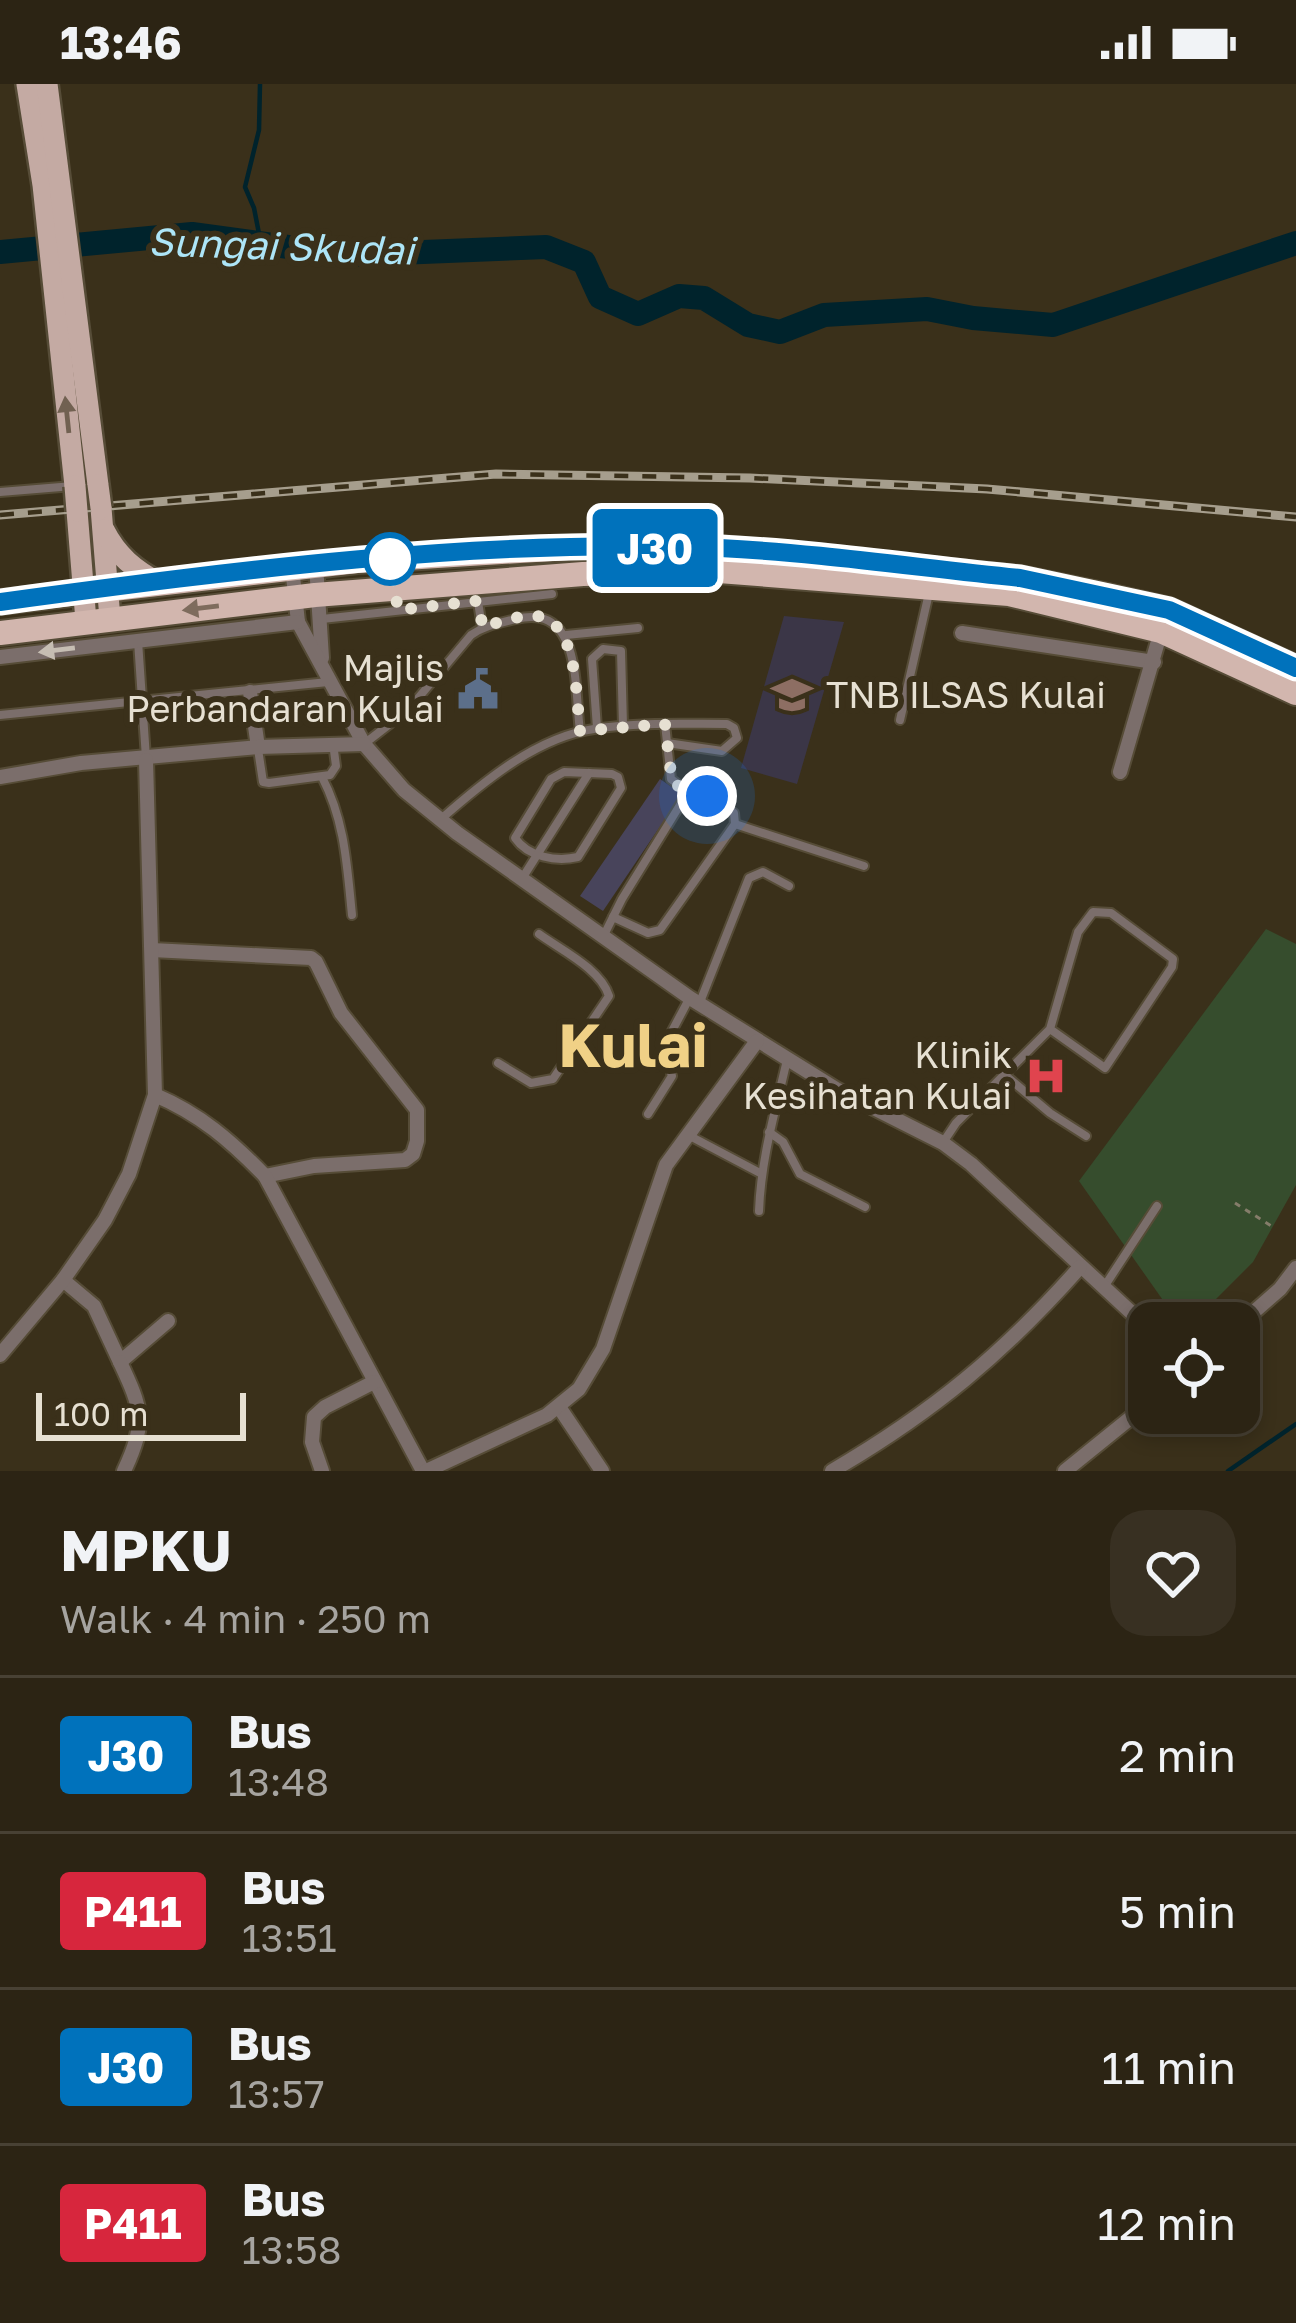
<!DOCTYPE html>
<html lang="en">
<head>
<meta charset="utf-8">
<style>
  :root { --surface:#2c2414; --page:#383022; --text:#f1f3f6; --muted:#a6a4a0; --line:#484134 }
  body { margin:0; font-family:"Golos Text",sans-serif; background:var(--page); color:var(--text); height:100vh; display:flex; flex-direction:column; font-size:45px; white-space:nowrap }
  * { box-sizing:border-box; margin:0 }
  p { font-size:39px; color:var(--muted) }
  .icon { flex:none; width:66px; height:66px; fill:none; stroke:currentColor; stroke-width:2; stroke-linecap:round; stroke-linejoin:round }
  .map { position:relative; height:1387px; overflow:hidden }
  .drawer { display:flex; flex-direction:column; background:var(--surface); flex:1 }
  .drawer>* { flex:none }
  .badge { padding:0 24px; border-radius:9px; font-size:42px; line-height:78px }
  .tools { position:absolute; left:1128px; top:1218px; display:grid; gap:24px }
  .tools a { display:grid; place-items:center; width:132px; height:132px; border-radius:24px; background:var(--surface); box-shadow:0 6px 18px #0003,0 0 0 3px var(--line); font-size:60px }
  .scale { position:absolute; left:36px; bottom:30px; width:210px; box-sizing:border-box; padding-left:12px; border:6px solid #e6e0d2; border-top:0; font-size:33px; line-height:42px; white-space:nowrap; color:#e6e0d2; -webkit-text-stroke:9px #3a301a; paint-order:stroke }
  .you { position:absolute; width:60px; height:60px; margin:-30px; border:9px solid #fff; border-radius:50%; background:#1a73e8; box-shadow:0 0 0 18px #1a73e833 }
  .map>.badge { position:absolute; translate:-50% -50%; box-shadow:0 0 0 6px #fff }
  .round { display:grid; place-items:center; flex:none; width:126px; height:126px; border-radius:36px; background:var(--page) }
  .headline { display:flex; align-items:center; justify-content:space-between; height:204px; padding:0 60px }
  h1 { font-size:57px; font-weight:700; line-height:90px }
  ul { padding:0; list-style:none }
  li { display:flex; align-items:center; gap:36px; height:156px; padding:0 60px; border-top:3px solid var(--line) }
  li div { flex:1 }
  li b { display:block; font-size:45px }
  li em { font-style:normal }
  li .badge { min-width:132px; font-weight:700; text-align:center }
  .status { display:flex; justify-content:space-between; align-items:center; height:84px; padding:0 60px; background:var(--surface); direction:ltr }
  .status svg { height:33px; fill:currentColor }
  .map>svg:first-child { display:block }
</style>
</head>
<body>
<div class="status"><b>13:46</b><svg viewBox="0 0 49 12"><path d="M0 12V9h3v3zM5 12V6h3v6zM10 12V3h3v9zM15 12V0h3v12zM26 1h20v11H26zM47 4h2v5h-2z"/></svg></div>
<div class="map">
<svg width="1296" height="1387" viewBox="0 0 1296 1387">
  <rect width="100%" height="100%" fill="#3a301a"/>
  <path fill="#3b3647" d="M784,532L844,538L797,700L741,684Z"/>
  <path fill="#364d2d" d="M1266,845L1296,860V1101L1253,1178L1192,1239H1179L1079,1097Z"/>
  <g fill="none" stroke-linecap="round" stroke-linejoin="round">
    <g stroke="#00232c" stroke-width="4.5">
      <path d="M260,0L259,46L245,103L254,124L261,160"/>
      <path d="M1228,1387L1296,1340"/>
    </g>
    <path stroke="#00232c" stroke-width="24" d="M0,168L192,150L348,171L546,163L584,178L600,213L638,230L679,212L704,214L748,241L780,248L824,231L927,225L973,234L1053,241L1296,159"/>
  </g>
  <path fill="#48445b" d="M660,695L682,710L603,827L580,812Z"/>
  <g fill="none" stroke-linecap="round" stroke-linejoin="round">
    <g stroke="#564c37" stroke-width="12">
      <g id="service">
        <path d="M0,408L73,402"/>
        <path d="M478,518L482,543"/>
        <path d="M322,535L552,510"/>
        <path d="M566,551L638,544"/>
        <path d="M138,557L146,674"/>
        <path d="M0,631L328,598"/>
        <path d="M900,636L929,509"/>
        <path d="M597,644L592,575L603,565L621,567L623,642"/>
        <path d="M364,660L409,625L471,551C485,541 500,539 516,535C582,519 574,603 580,647"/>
        <path d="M258,665L263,698L269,699L330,691L336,682L333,659"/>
        <path d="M564,688L612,690L618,693L621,704L578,773C556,778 528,773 515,754L551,695Z"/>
        <path d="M322,693C345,737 347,782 352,831"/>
        <path d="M441,735C483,698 537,653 594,645C637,638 683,640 727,640L734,644L737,654L722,667L667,659"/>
        <path d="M735,740L864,782"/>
        <path d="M523,793L589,689"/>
        <path d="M613,833L648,849L660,846L735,740L734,729L707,712L688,708"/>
        <path d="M604,851L622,815L688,708L671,695L665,640"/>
        <path d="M700,918L749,794L763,788L789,802"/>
        <path d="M498,979L531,999L553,995L609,912C601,885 561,866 539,850"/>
        <path d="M1005,991L1050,1029L1086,1052"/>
        <path d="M648,1030L672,992L663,964L689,915"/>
        <path d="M769,1048L783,1058L800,1090L865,1123"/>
        <path d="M688,1051L760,1089"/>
        <path d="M944,1057L956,1039L1050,945L1105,984L1172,883L1173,875L1111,829L1093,828L1078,848L1050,945"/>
        <path d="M759,1127C761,1075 775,1028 787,976"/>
        <path d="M1104,1203L1157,1122"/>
      </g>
    </g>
    <g stroke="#564c37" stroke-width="18">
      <g id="minor">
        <path d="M316,480L322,574"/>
        <path d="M292,483L298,538L364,660L404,706L457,749L690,914L836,1005L943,1059L971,1080L1149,1245"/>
        <path d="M962,549L1154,578"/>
        <path d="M0,573L298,538"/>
        <path d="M250,608L258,663"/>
        <path d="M1120,688L1161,547"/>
        <path d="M0,693L81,679L258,663L364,660"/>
        <path d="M152,866L311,874L316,878L341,929L417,1026V1057L413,1070L405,1076L314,1082L265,1092"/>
        <path d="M155,1011C200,1030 231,1057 265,1092L423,1387"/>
        <path d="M63,1196L94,1222L120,1278L168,1237"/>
        <path d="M1239,1241L1280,1205L1296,1184"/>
        <path d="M0,1271L63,1196L105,1136L129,1090L155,1011L146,676"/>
        <path d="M120,1278C142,1325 147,1338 124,1387"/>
        <path d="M559,1323L602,1387"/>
        <path d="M322,1387L312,1358L314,1333L325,1323L374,1298"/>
        <path d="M426,1387L547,1331L579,1305L603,1265L666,1081L757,957"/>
        <path d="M832,1387C933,1328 1003,1270 1080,1183"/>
        <path d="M1065,1387L1149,1319"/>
      </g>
    </g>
    <g stroke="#564c37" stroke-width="26">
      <g id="primary">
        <path d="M27,0L43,101L75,402"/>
        <path d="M47,0L98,401"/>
        <path d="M101,424L110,535"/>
        <path d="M77,427L86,537"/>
        <path d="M104,446C117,472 135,486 159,499"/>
      </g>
    </g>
    <g stroke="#564c37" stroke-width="28">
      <g id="trunk">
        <path d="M0,518L357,477L584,463L722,464L1020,494L1103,511L1169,526L1296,584"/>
        <path d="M0,549L315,511L583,490L719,487L1009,510L1161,547L1296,609"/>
      </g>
    </g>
    <path stroke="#857d6a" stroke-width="3" stroke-dasharray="6 6" stroke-linecap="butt" d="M1235,1119L1273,1143"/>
    <use href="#service" stroke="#7b6e6b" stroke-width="8"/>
    <use href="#minor" stroke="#7b6e6b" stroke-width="14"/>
    <use href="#primary" stroke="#c4aaa3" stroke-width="21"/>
    <use href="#trunk" stroke="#d2b6ae" stroke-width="24"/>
    <g stroke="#a69e8d" stroke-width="9">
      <path id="rail" d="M0,431L496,390L750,394L987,405L1296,433"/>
    </g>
    <use href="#rail" stroke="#3a301a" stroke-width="4.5" stroke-dasharray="14" stroke-linecap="butt"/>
    <g stroke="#564c37" stroke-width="26" stroke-linecap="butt">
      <g id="primary-bridge">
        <path d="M98,401L101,424"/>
        <path d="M75,402L77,427"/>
      </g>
    </g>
    <use href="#primary-bridge" stroke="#c4aaa3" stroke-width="21"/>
  </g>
  <defs><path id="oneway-solid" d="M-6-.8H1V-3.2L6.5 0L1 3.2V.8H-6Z" transform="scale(3)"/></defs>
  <use fill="#716151" href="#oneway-solid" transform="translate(67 331) rotate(-96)"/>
  <use fill="#7e6c5d" href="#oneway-solid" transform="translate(201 524) rotate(173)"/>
  <use fill="#c6beb3" href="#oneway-solid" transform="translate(57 566) rotate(173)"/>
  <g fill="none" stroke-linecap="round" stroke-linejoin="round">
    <g stroke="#fff" stroke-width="27">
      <path id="line" d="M0,518C237,486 480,454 720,464C820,469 920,484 1020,494L1169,526L1296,584"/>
    </g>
    <use href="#line" stroke="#0072bc" stroke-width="18"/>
    <path stroke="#e6e0d2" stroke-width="12" stroke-dasharray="0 21.6" d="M390,475L398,526L476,517L480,520L482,543C499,539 520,530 537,532C578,537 576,614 580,647L665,640L672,698L688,708L707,712"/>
  </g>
  <defs>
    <g id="civic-bare" transform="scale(3.24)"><path d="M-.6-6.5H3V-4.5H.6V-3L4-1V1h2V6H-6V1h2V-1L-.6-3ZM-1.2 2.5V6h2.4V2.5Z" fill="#5c6f8a" stroke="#3a301a" stroke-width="2.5" paint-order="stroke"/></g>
    <g id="university-bare" transform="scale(3.24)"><path d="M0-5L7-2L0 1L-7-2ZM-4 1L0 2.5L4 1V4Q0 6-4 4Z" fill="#8d6e63" stroke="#3a301a" stroke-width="2.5" paint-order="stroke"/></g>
    <g id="hospital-bare" transform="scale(3.24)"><path d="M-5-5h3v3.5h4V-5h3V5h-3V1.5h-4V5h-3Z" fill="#e0444e" stroke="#3a301a" stroke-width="2.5" paint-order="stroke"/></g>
  </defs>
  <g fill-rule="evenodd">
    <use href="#civic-bare" x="478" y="605"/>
    <use href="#university-bare" x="792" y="611"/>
    <use href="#hospital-bare" x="1046" y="992"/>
  </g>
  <circle fill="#fff" stroke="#0072bc" stroke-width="6" cx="390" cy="475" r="24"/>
  <g text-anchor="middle" stroke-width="12" stroke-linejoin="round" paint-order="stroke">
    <g font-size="36" fill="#e6e0d2" stroke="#3a301a" text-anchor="end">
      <text x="444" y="597">Majlis<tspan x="444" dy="41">Perbandaran Kulai</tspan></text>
      <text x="826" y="624" text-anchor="start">TNB ILSAS Kulai</text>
      <text x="1012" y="984">Klinik<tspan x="1012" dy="41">Kesihatan Kulai</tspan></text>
    </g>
    <g font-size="39" font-style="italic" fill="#ade5f7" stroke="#3a301a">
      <text transform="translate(281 162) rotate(2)" y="14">Sungai Skudai</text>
    </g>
    <g font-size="60" font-weight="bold" fill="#f0d186" stroke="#3a301a">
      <text x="633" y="983">Kulai</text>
    </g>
  </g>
</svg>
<div class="tools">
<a><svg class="icon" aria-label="locate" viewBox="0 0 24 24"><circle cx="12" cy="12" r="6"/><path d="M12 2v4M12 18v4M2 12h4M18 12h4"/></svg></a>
</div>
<div class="scale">100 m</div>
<div class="you" style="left:707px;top:712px"></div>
<b class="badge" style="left:655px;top:464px;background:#0072bc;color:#fff">J30</b>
</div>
<section class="drawer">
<div class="headline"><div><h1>MPKU</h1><p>Walk · 4 min · 250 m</p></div><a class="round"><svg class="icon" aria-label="heart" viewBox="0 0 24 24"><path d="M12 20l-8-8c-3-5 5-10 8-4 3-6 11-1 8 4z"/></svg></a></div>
<ul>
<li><span class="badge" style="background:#0072bc;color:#fff">J30</span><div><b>Bus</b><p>13:48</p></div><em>2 min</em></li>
<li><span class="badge" style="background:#d7263d;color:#fff">P411</span><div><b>Bus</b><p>13:51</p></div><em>5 min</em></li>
<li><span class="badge" style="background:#0072bc;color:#fff">J30</span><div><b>Bus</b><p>13:57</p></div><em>11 min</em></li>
<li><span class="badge" style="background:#d7263d;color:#fff">P411</span><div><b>Bus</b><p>13:58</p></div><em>12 min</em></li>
</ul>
</section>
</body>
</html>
